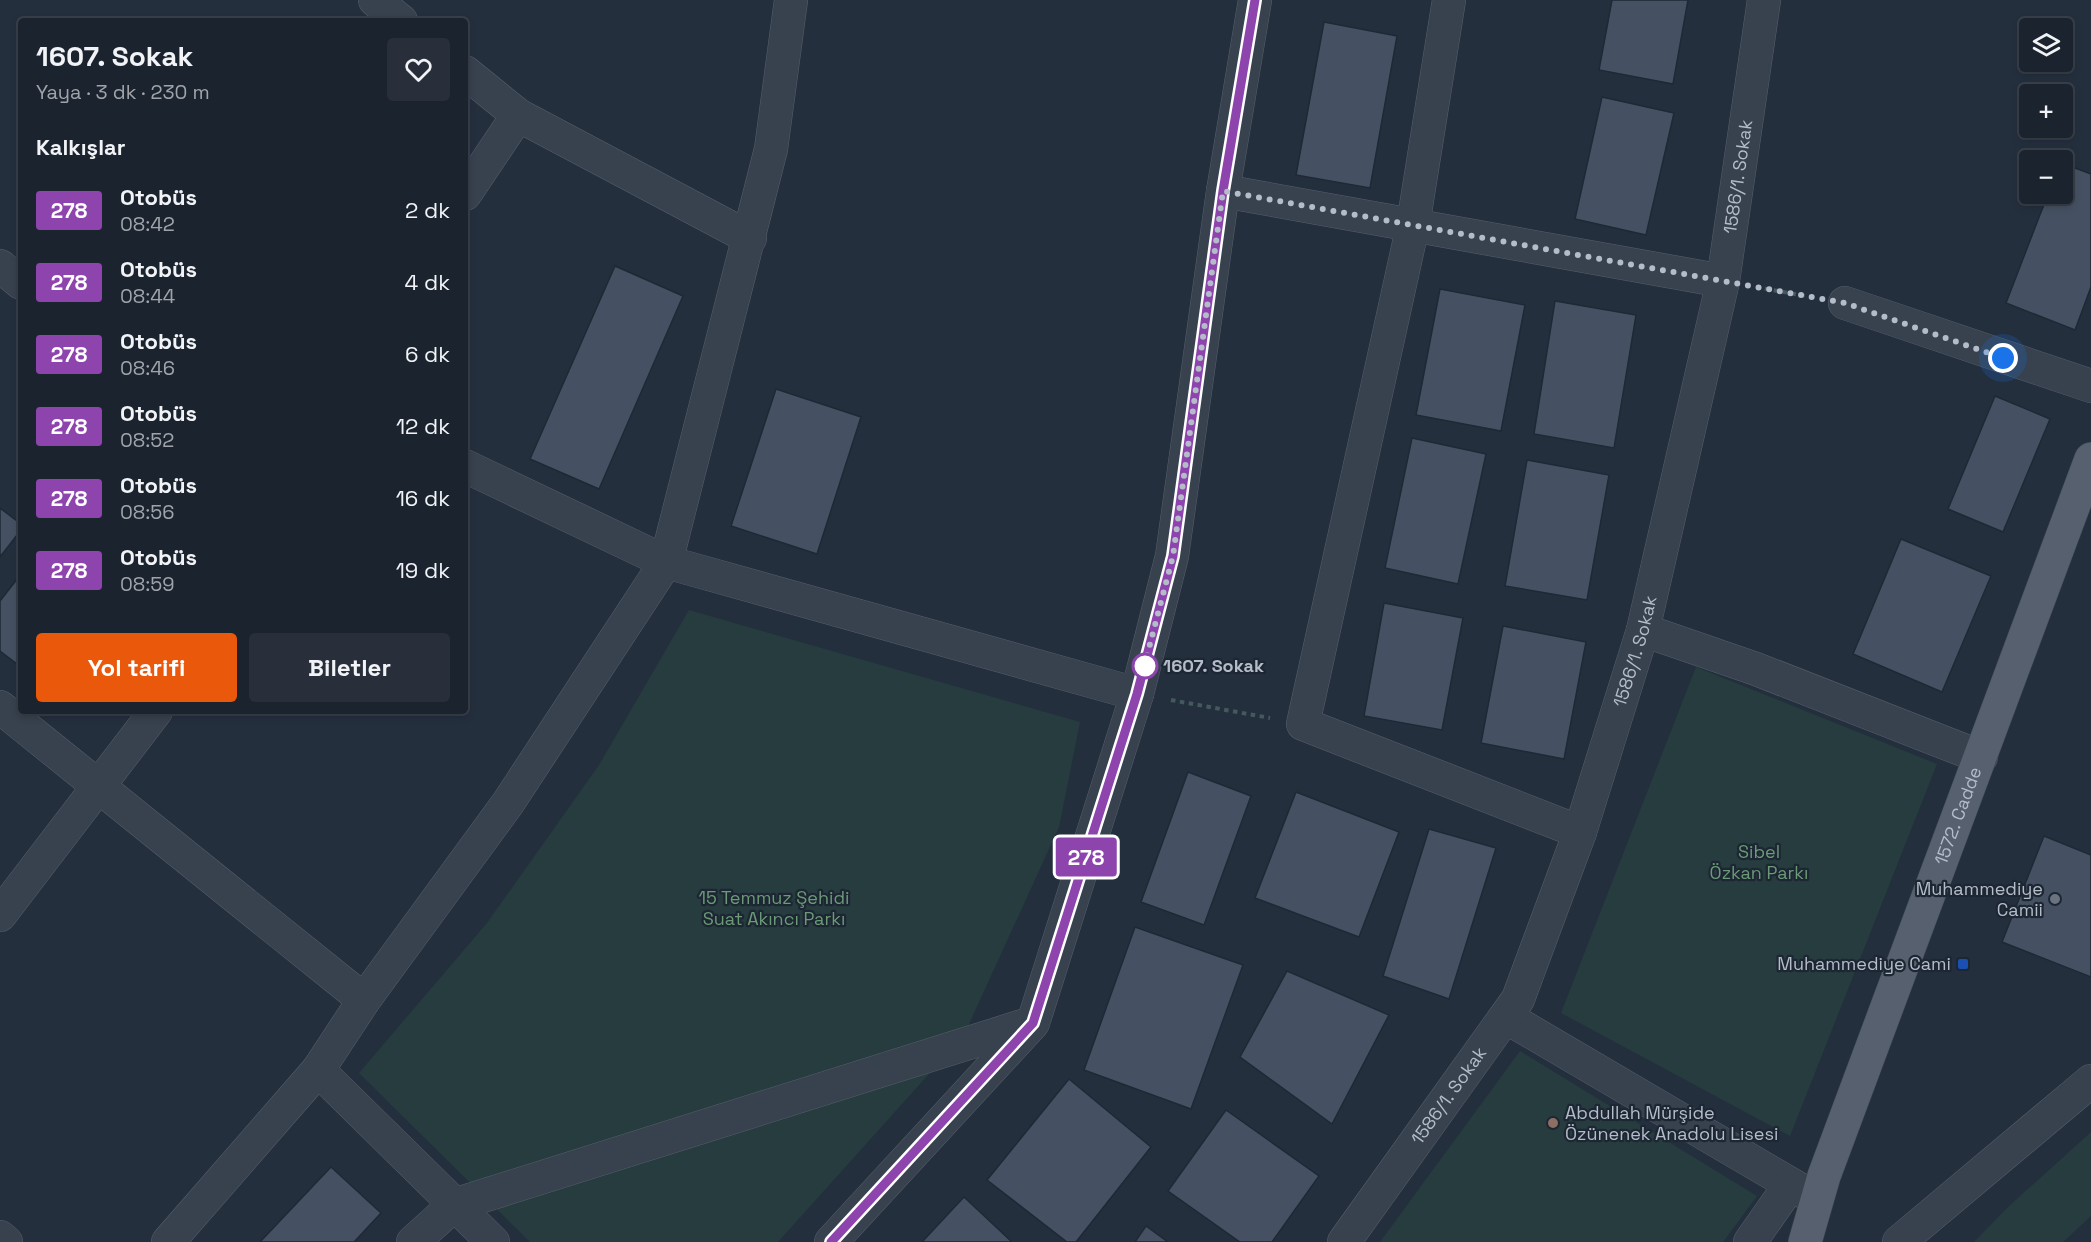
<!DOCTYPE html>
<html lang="tr">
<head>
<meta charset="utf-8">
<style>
  :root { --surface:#1b232e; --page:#282f3a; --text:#f1f3f6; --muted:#a0a4aa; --line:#39404a; --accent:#ea580c }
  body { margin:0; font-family:"Space Grotesk",sans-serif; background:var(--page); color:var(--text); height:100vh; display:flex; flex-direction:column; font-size:22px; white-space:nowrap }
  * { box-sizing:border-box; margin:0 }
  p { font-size:20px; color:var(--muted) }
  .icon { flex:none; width:33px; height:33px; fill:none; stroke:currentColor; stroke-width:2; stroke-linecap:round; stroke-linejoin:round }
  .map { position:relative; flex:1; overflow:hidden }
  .panel { position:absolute; left:18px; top:18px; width:450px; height:696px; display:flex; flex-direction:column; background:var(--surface); border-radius:6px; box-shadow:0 3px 9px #0003,0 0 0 2px var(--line) }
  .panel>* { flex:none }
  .badge { padding:0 12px; border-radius:4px; font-size:21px; line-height:39px }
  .fabs { position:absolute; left:2019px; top:18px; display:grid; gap:12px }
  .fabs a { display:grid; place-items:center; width:54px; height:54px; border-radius:6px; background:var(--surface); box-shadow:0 3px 9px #0003,0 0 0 2px var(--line); font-size:30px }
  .you { position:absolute; width:30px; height:30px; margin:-15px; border:4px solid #fff; border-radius:50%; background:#1a73e8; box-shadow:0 0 0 9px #1a73e833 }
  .map>.badge { position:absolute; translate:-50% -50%; box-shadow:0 0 0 3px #fff }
  h2 { padding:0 18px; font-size:22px; line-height:54px }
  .round { display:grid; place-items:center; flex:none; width:63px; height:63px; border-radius:6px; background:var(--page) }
  .headline { display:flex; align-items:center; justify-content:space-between; height:102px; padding:0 18px }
  h1 { font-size:28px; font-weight:700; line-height:45px }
  .button { display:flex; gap:12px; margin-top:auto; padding:12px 18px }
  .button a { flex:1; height:69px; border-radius:6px; background:var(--accent); color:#fff; font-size:24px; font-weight:700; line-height:69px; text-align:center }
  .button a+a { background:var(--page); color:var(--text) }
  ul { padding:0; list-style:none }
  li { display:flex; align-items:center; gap:18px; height:72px; padding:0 18px }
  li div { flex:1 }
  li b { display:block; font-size:22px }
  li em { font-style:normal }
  li .badge { min-width:66px; font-weight:700; text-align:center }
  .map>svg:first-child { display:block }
</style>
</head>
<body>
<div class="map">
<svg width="2091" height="1242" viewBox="0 0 2091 1242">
  <rect width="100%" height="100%" fill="#242f3e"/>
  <g fill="#263c3f">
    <path d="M689,610L1080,722L1059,827L964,1035L778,1242H530L359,1073L487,923L599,765Z"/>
    <path d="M1696,667L1937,764L1790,1136L1561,1013Z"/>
    <path d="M1520,1051L1757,1196L1723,1242H1380Z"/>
    <path d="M2091,1132V1216L2063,1242H1974L2007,1208Z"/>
  </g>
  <g fill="#455162" stroke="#1f2835" stroke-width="1.5">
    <path d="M1612,0H1688L1673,84L1599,70Z"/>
    <path d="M1324,22L1397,36L1370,188L1296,175Z"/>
    <path d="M1602,97L1674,113L1646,235L1575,219Z"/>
    <path d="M2062,163L2091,174V287L2075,330L2006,303L2048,194H2062Z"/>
    <path d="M615,266L683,296L599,489L530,459Z"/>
    <path d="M1440,289L1525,305L1501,431L1416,415Z"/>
    <path d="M1555,301L1636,315L1614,448L1534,434Z"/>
    <path d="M776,389L861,417L817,554L731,526Z"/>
    <path d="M1995,396L2050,419L2003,532L1948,509Z"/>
    <path d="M1412,438L1486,454L1458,584L1385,568Z"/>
    <path d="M1527,460L1609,475L1587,600L1505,586Z"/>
    <path d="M0,508L21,524V530L0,557Z"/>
    <path d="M1901,539L1991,576L1942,692L1853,654Z"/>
    <path d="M21,574V667L0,651V601Z"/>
    <path d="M1384,603L1463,618L1442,730L1364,716Z"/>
    <path d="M1503,626L1586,642L1564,759L1481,743Z"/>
    <path d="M1188,772L1251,796L1204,925L1141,902Z"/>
    <path d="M1296,792L1399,832L1359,937L1255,898Z"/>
    <path d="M1429,829L1496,848L1449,999L1383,976Z"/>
    <path d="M2044,836L2091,855V977L2002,942Z"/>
    <path d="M1135,927L1243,965L1191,1109L1084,1070Z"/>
    <path d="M1287,971L1389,1015L1332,1124L1240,1057Z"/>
    <path d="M1069,1079L1151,1147L1076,1242H1067L987,1180Z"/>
    <path d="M1226,1110L1319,1176L1272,1242H1240L1168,1191Z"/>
    <path d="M331,1167L381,1213L354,1242H260Z"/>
    <path d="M964,1197L1012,1242H922Z"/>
    <path d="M1146,1226L1168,1242H1135Z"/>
  </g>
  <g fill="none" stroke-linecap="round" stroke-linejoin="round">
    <g stroke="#565f6c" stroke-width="34">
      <g id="minor">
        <path d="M375,0L401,21"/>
        <path d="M1449,0L1413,225L1303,724L1580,832"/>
        <path d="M465,72L518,115L750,238"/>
        <path d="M1223,191L1723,281"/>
        <path d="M465,194L518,115"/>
        <path d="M0,266L21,283"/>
        <path d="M1845,303L2091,386"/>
        <path d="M465,466L666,562L1137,694"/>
        <path d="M1643,630L1756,669L1981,757"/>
        <path d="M0,707L364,1000"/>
        <path d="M0,915L156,711"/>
        <path d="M1506,1017L1816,1199"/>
        <path d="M318,1070L493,1242"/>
        <path d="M0,1237L6,1242"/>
        <path d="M168,1242L318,1070L364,1000L508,803L666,562L771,149L791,0"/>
        <path d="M413,1242L454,1205L1032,1023"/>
        <path d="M831,1242L1033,1023L1137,694L1172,556L1223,191L1255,0"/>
        <path id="s1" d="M1344,1242L1518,999L1580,832L1643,630L1723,281L1764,0"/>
        <path d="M1750,1242L1790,1185"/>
        <path d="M1899,1242L2091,1081"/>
      </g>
    </g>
    <g stroke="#414a57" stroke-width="34">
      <g id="major">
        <path id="s2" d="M1805,1242L1824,1176L2091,459"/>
      </g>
    </g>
    <g stroke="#44595c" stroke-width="4" stroke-dasharray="4.5 4.5" stroke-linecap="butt">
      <path d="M1756,287L1811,297"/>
      <path d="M1171,700L1270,718"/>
    </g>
    <use href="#minor" stroke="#38414e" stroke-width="33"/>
    <use href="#major" stroke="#56606e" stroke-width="33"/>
  </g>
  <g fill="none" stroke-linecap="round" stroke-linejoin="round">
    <g stroke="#fff" stroke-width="14">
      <path id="line" d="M831,1242L1033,1023L1137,694L1173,556L1223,191L1255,0"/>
    </g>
    <use href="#line" stroke="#8e44ad" stroke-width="9"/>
    <path stroke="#b4bcc9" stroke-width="6" stroke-dasharray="0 10.8" d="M1145,666L1143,671L1173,556L1223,191L1845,303L2003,358"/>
  </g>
  <circle fill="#fff" stroke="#8e44ad" stroke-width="3" cx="1145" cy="666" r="12"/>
  <circle fill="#6b7280" stroke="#1d2633" stroke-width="2" cx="2055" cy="899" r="6"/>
  <rect fill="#1a4fb4" stroke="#1d2633" stroke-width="2" x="1957" y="958" width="12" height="12" rx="3"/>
  <circle fill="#8d6e63" stroke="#1d2633" stroke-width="2" cx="1553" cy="1123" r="6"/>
  <g text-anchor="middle" stroke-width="4.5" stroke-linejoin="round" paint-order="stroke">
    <g font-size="18" fill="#b4bcc9" stroke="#1d2633">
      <text dy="6" stroke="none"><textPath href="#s1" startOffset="1152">1586/1. Sokak</textPath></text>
      <text dy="6" stroke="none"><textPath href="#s1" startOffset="666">1586/1. Sokak</textPath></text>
      <text dy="6" stroke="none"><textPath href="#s2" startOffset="453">1572. Cadde</textPath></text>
      <text dy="6" stroke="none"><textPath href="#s1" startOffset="180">1586/1. Sokak</textPath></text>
    </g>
    <g font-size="18" font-weight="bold" fill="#b4bcc9" stroke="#1d2633" text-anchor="start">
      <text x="1163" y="672">1607. Sokak</text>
    </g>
    <g font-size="18" fill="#6b9a76" stroke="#1d2633">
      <text x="1759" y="858">Sibel<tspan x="1759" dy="21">Özkan Parkı</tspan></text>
      <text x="774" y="904">15 Temmuz Şehidi<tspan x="774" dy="21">Suat Akıncı Parkı</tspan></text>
    </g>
    <g font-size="18" fill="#b4bcc9" stroke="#1d2633" text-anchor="end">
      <text x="2043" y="895">Muhammediye<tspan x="2043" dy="21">Camii</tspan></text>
      <text x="1951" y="970">Muhammediye Cami</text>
      <text x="1565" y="1119" text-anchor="start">Abdullah Mürşide<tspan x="1565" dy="21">Özünenek Anadolu Lisesi</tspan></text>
    </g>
  </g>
</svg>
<div class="fabs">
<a><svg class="icon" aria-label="layers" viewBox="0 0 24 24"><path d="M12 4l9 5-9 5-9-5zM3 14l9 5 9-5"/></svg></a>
<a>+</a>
<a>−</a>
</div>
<div class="you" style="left:2003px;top:358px"></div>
<b class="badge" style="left:1086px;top:857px;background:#8e44ad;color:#fff">278</b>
<section class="panel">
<div class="headline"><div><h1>1607. Sokak</h1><p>Yaya · 3 dk · 230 m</p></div><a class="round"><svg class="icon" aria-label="heart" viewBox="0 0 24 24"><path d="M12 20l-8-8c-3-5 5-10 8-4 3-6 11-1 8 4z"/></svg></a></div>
<h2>Kalkışlar</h2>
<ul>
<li><span class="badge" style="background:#8e44ad;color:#fff">278</span><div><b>Otobüs</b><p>08:42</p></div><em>2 dk</em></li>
<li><span class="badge" style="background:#8e44ad;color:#fff">278</span><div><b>Otobüs</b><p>08:44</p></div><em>4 dk</em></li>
<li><span class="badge" style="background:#8e44ad;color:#fff">278</span><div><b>Otobüs</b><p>08:46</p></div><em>6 dk</em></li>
<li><span class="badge" style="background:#8e44ad;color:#fff">278</span><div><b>Otobüs</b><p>08:52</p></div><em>12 dk</em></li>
<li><span class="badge" style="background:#8e44ad;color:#fff">278</span><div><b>Otobüs</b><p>08:56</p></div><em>16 dk</em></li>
<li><span class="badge" style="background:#8e44ad;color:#fff">278</span><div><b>Otobüs</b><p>08:59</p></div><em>19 dk</em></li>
</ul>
<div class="button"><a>Yol tarifi</a><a>Biletler</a></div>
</section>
</div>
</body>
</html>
